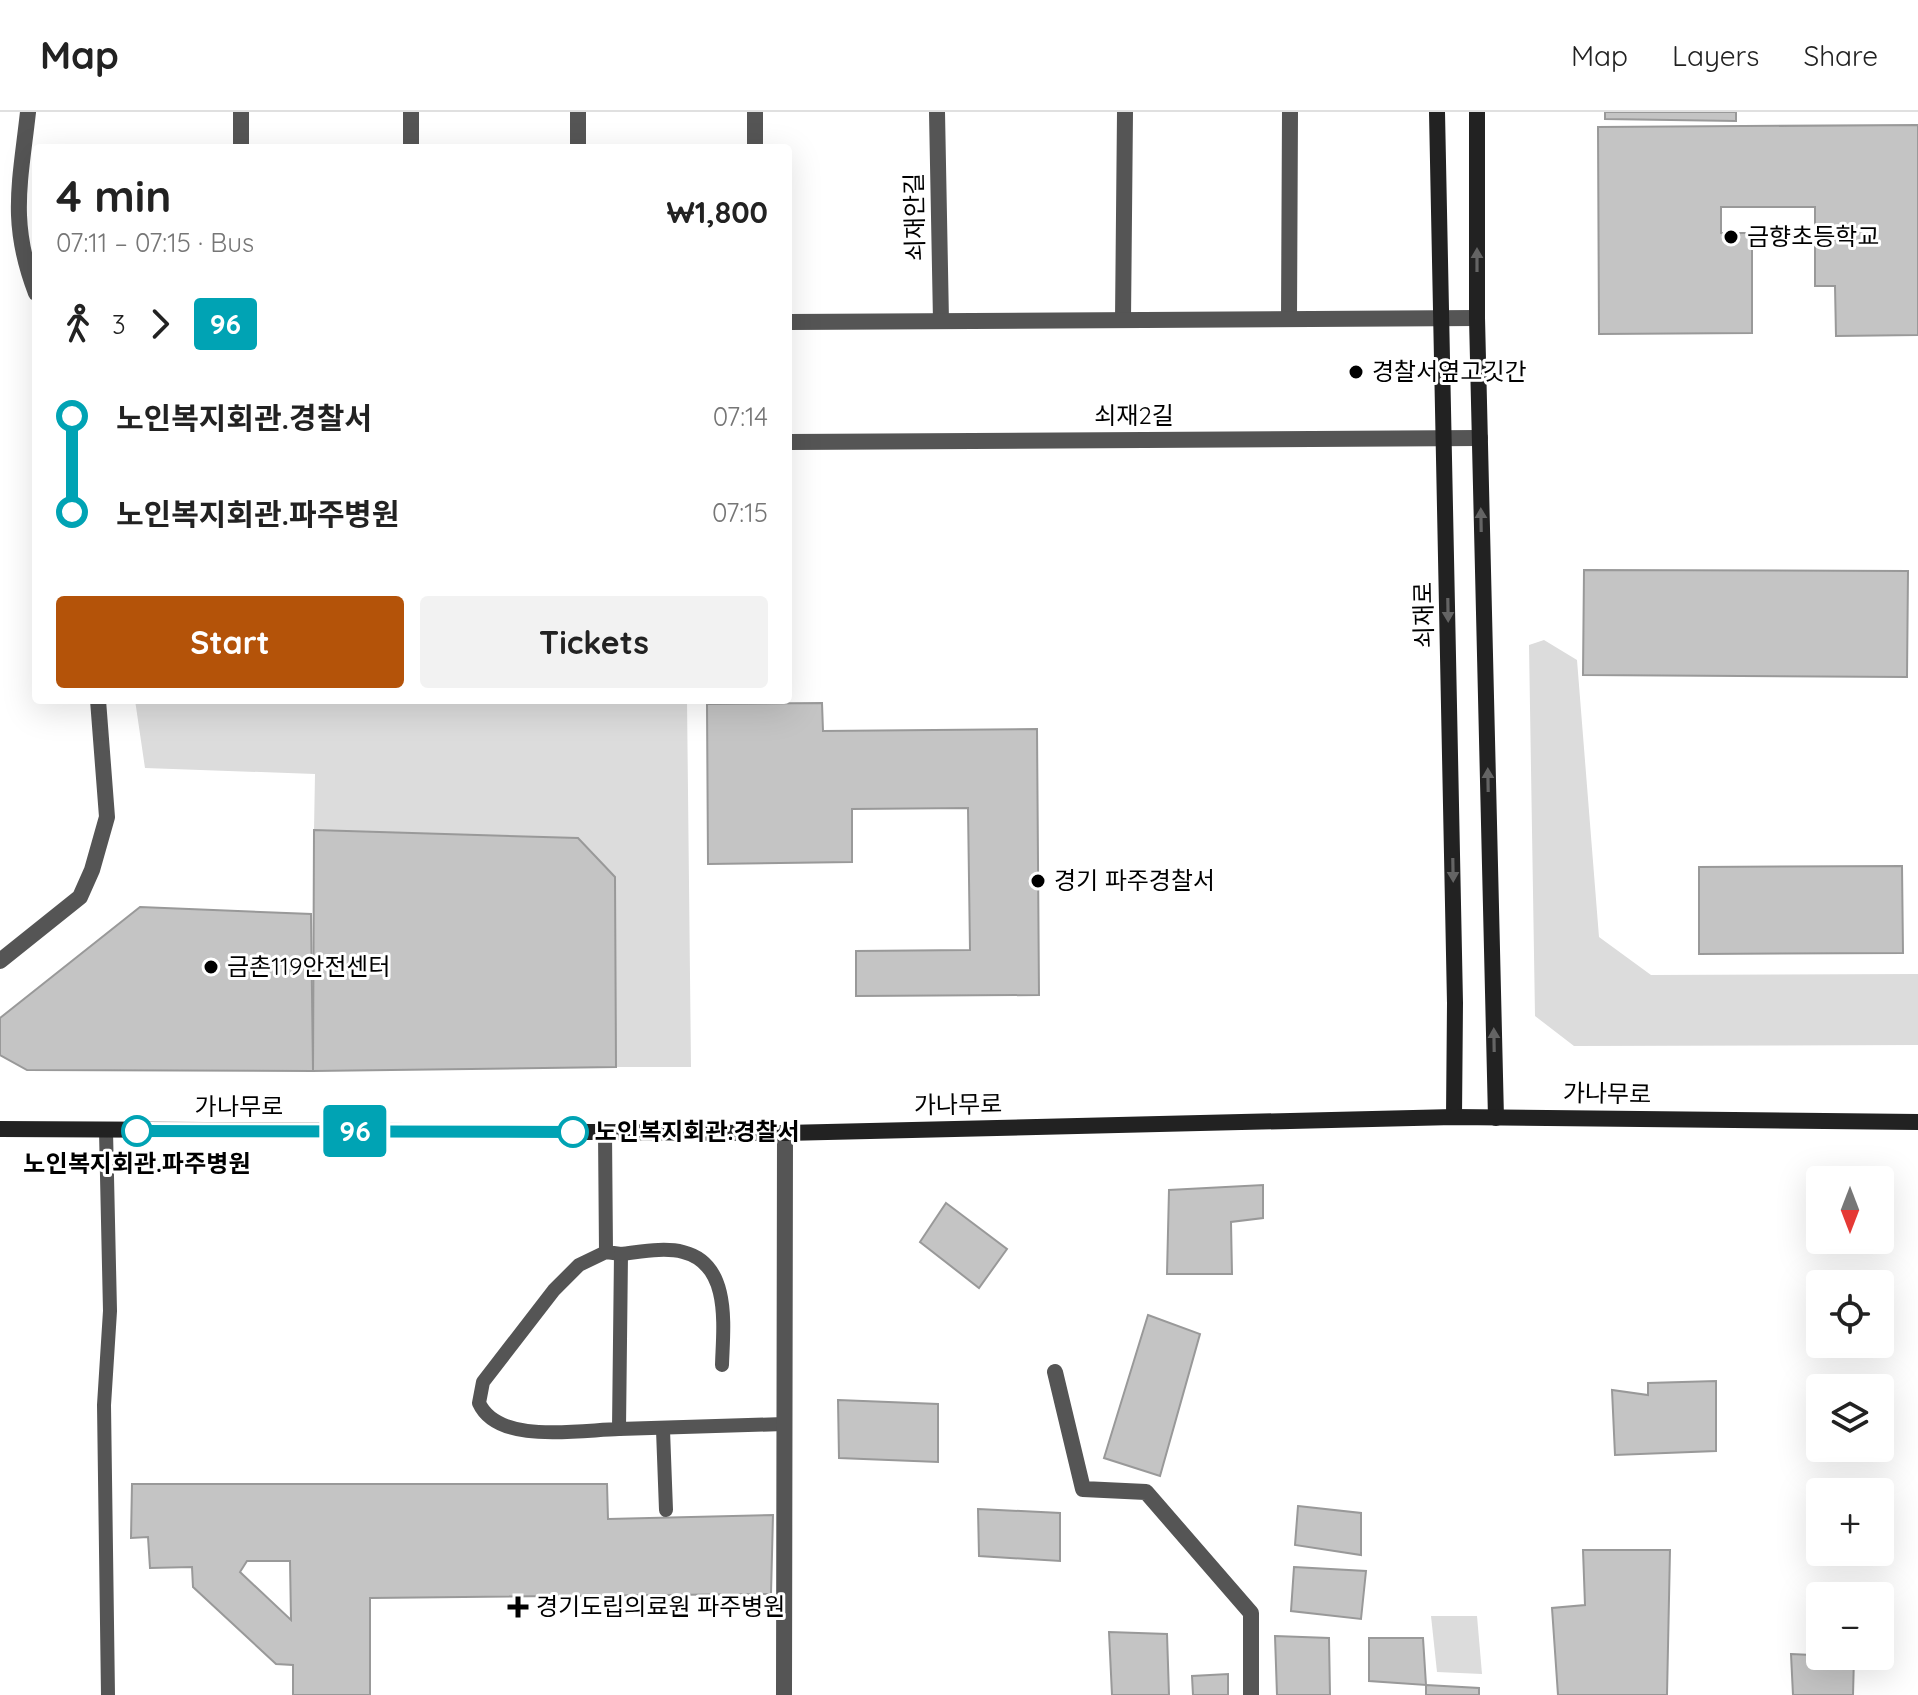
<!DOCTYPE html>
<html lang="en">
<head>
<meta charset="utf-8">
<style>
  :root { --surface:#fff; --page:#f2f2f2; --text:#222; --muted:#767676; --line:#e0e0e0; --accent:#b45309 }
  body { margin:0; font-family:Quicksand,"Noto Sans KR",sans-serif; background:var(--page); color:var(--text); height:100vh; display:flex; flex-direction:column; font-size:30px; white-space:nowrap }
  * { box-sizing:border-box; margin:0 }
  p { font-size:26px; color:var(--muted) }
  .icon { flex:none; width:44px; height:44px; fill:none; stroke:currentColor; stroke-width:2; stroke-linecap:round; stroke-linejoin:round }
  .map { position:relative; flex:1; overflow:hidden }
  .panel { position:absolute; left:32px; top:32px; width:760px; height:560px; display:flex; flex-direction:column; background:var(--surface); border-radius:8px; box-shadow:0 8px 32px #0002 }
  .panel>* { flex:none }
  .badge { padding:0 16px; border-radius:6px; font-size:28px; line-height:52px }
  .needle { width:52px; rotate:180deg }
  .controls { position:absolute; left:1806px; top:1054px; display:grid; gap:16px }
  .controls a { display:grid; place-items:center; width:88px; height:88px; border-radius:8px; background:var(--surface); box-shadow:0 8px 32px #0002; font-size:40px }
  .map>.badge { position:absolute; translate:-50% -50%; box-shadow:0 0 0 4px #fff }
  .legs { display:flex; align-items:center; gap:12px; height:88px; padding:0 24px; font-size:26px }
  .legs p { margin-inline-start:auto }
  .head { display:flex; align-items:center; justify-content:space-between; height:136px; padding:0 24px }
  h1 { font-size:44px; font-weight:700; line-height:60px }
  .primary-button { display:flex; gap:16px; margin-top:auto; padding:16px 24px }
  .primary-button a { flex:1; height:92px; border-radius:8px; background:var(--accent); color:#fff; font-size:32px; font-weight:700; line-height:92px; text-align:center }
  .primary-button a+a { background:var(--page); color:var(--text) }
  ul { padding:0 24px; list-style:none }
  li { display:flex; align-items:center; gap:28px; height:96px; font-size:30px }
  li i { display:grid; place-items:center; width:12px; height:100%; margin:0 10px; background:currentColor }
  li i::after { content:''; width:20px; height:20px; margin:-10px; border:6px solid; border-radius:50%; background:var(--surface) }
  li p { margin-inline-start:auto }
  li:first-child i { background:linear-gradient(#0000 50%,currentColor 0) }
  li:last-child i { background:linear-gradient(currentColor 50%,#0000 0) }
  header { display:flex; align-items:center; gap:48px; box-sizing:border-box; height:112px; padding:0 40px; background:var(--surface); border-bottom:2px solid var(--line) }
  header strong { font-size:38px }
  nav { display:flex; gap:44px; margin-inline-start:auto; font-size:28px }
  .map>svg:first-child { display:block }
</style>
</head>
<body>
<header>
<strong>Map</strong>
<nav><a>Map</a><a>Layers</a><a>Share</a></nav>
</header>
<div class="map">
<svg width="1918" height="1583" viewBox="0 0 1918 1583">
  <rect width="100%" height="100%" fill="#fff"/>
  <g fill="#dcdcdc">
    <path d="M1544,528L1577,548L1599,825L1651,863L1918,862V933L1574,934L1535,904L1529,533Z"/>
    <path d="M135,588H687L691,955H616L614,765L578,726L314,718L315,662L145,656Z"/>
    <path d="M1431,1504H1477L1482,1562L1437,1560Z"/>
  </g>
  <g fill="#c4c4c4" stroke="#999" stroke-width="2" fill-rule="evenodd">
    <path d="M1605,0H1736V9L1605,7Z"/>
    <path d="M1918,13V223L1836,224L1835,174H1815V95H1721V121H1752V221L1599,222L1598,15Z"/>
    <path d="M1584,458L1908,459L1907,565L1583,563Z"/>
    <path d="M822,591L823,619L1037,617L1039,883L856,884V839L970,838L968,696L852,697V750L708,752L707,592Z"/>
    <path d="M314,718L578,726L615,765L616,955L313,959Z"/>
    <path d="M1902,754L1903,841L1699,842V755Z"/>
    <path d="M140,795L311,802L313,959L27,958L0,943V906Z"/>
    <path d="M1263,1073V1106L1231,1110L1232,1162H1167L1169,1078Z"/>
    <path d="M946,1091L1007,1137L979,1176L920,1130Z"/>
    <path d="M1148,1203L1200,1222L1160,1364L1104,1346Z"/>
    <path d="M1716,1269V1339L1615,1343L1612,1278L1648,1283V1271Z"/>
    <path d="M838,1288L938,1292V1350L839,1346Z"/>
    <path d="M132,1372H607L608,1407L773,1403L771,1482L370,1486V1583H293V1553L276,1552L193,1475L192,1455L150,1456L148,1425L131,1426ZM247,1449H290L291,1508L240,1460Z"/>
    <path d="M1298,1394L1361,1401V1443L1295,1433Z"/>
    <path d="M978,1397L1060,1401V1449L979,1444Z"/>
    <path d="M1583,1438H1670L1667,1583H1558L1552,1496L1585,1493Z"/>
    <path d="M1294,1455L1366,1459L1361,1507L1291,1499Z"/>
    <path d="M1109,1520L1167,1522L1169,1583H1112Z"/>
    <path d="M1275,1524L1329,1526L1330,1583H1277Z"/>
    <path d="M1369,1526H1423L1426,1573L1369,1569Z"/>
    <path d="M1791,1542L1854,1545L1853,1583H1793Z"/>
    <path d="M1228,1562V1583H1193L1192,1564Z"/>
    <path d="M1426,1573L1479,1576V1583H1426Z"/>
  </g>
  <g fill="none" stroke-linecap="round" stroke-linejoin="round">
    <g stroke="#555" stroke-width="14">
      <path d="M106,1019L110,1199L104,1293L108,1583"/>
      <path d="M605,1020L606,1140L579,1153L554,1178L483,1270L479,1291C498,1333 579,1318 619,1317L621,1142L606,1140"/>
      <path d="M621,1142C640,1140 664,1135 683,1140C732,1152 723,1216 722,1253"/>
      <path d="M619,1317L784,1312"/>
      <path d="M663,1318L666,1398"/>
    </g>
    <g stroke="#555" stroke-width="16">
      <path d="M28,0C20,72 9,111 36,181"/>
      <path d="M241,0V36"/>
      <path d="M411,0V36"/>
      <path d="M578,0V36"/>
      <path d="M755,0V36"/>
      <path d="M937,0L941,209"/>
      <path d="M1289,207L1290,0"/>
      <path d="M1123,208L1125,0"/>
      <path d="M788,210L1477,206"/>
      <path d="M788,330L1480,326"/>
      <path d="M0,849L80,785L92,758L107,705L98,588"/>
      <path d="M1055,1260L1083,1377L1146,1380L1251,1501V1583"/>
      <path d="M784,1583L785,1021"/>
    </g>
    <g stroke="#222" stroke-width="16">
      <path d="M1437,0L1455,891L1454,1005"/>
      <path d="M1477,0V206L1496,1006"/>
      <path d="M0,1017L785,1021L1454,1005L1918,1010"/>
    </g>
  </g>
  <defs><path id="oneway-solid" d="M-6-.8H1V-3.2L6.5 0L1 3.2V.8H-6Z" transform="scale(2)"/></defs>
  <g fill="#646464">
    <use href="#oneway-solid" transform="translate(1477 148) rotate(-90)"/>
    <use href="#oneway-solid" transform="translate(1481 408) rotate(-91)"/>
    <use href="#oneway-solid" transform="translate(1448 498) rotate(89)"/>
    <use href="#oneway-solid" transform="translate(1488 668) rotate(-91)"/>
    <use href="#oneway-solid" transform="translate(1453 758) rotate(89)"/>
    <use href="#oneway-solid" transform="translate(1494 928) rotate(-91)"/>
  </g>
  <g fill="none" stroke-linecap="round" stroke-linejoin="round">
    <g stroke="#fff" stroke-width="18">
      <path id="line-1" d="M137,1019L573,1020"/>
    </g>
    <use href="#line-1" stroke="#00a3b4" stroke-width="12"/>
  </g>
  <g fill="#000" stroke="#fff" stroke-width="3">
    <circle cx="1731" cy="125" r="8"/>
    <circle cx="1356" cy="260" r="8"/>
    <circle cx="1038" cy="769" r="8"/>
    <circle cx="211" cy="855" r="8"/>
    <path d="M514 1483h8v8h8v8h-8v8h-8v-8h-8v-8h8z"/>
  </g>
  <g fill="#fff" stroke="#00a3b4" stroke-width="4">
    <circle cx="137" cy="1019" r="14"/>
    <circle cx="573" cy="1020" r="14"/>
  </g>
  <g text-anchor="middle" stroke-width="6" stroke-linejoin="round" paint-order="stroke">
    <g font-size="24" fill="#000" stroke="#fff">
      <text transform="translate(915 105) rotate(-91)" y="8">쇠재안길</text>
      <text x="1134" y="312">쇠재2길</text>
      <text transform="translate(1424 503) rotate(-91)" y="8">쇠재로</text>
      <text transform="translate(1607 982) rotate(1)" y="8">가나무로</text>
      <text transform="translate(958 993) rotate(-1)" y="8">가나무로</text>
      <text x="239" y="1003">가나무로</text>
    </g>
    <g font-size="24" fill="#000" stroke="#fff" text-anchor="start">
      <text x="1747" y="133">금향초등학교</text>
      <text x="1372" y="268">경찰서옆고깃간</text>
      <text x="1054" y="777">경기 파주경찰서</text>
      <text x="227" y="863">금촌119안전센터</text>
      <text x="536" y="1503">경기도립의료원 파주병원</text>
    </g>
    <g font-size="24" font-weight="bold" fill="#000" stroke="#fff" text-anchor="start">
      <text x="595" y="1028">노인복지회관.경찰서</text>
      <text x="137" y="1060" text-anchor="middle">노인복지회관.파주병원</text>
    </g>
  </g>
</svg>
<div class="controls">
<a><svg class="needle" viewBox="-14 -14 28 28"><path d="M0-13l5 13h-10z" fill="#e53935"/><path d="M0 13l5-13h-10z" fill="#767676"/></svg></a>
<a><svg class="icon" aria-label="locate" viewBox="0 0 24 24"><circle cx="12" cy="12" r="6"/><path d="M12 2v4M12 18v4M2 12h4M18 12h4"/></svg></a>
<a><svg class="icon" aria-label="layers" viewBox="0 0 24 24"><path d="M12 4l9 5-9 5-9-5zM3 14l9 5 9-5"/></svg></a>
<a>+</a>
<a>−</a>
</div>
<b class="badge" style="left:355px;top:1019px;background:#00a3b4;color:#fff">96</b>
<section class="panel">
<div class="head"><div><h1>4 min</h1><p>07:11 – 07:15 · Bus</p></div><b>₩1,800</b></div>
<div class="legs"><svg class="icon" aria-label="walk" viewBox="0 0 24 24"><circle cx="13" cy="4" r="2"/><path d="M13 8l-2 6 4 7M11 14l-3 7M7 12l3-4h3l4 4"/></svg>3<svg class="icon" aria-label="forward" viewBox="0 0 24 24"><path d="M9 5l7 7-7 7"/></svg><b class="badge" style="background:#00a3b4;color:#fff">96</b></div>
<ul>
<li><i style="color:#00a3b4"></i><b>노인복지회관.경찰서</b><p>07:14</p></li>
<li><i style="color:#00a3b4"></i><b>노인복지회관.파주병원</b><p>07:15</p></li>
</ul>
<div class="primary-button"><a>Start</a><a>Tickets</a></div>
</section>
</div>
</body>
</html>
